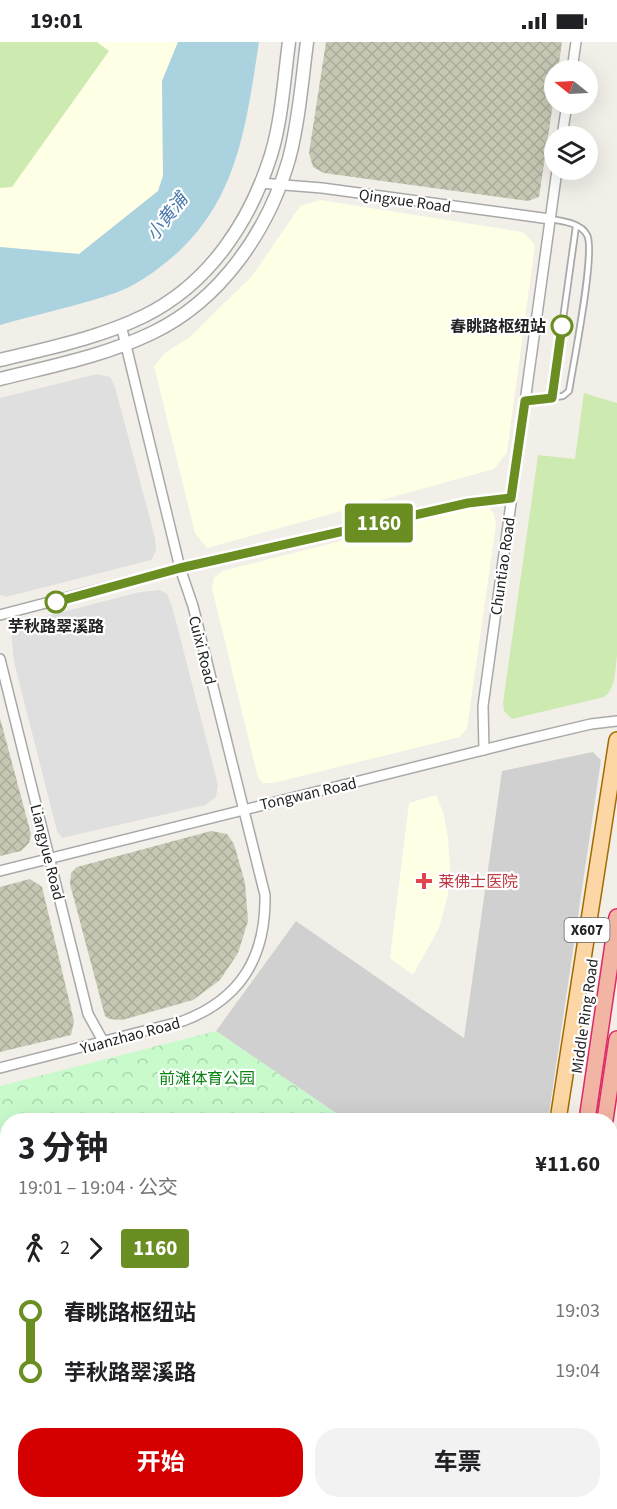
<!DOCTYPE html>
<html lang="zh">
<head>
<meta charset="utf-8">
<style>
  :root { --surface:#fff; --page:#f2f2f2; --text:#202124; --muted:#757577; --accent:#d40000 }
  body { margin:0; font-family:"Source Sans 3","Noto Sans SC",sans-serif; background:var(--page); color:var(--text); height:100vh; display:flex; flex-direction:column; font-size:22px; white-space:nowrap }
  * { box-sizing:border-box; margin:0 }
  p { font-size:20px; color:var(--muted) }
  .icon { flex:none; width:33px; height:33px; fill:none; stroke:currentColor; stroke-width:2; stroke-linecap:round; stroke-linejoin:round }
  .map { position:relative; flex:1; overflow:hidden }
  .details { position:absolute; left:0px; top:1071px; width:618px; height:396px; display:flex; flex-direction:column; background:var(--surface); border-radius:24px 24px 0 0; box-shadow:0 6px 24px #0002 }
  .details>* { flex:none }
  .badge { padding:0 12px; border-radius:4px; font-size:21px; line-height:39px }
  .needle { width:39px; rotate:288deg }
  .fabs { position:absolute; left:544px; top:18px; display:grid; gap:12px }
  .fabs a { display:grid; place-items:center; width:54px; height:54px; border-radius:50%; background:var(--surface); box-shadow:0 6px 24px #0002; font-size:30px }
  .map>.badge { position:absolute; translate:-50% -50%; box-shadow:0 0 0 3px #fff }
  .legs { display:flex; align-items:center; gap:9px; height:66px; padding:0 18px; font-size:20px }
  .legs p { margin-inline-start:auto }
  .head { display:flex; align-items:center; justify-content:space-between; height:102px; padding:0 18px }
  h1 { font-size:33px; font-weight:700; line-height:45px }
  .primary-button { display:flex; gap:12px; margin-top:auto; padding:12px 18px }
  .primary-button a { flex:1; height:69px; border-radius:24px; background:var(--accent); color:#fff; font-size:24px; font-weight:700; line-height:69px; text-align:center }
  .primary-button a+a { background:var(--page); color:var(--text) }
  ul { padding:0 18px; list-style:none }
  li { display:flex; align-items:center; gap:21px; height:60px; font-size:22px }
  li i { display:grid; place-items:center; width:9px; height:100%; margin:0 8px; background:currentColor }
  li i::after { content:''; width:15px; height:15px; margin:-8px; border:4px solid; border-radius:50%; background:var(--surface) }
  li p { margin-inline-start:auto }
  li:first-child i { background:linear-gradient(#0000 50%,currentColor 0) }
  li:last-child i { background:linear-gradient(currentColor 50%,#0000 0) }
  .status { display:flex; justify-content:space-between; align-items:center; height:42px; padding:0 30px; background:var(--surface); direction:ltr }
  .status svg { height:16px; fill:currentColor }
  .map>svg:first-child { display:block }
</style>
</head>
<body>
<div class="status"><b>19:01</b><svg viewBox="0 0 49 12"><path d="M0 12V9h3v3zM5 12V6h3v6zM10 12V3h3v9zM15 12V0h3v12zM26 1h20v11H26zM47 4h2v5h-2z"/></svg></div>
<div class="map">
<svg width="617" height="1467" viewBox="0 0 617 1467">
  <defs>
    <pattern id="construction-cross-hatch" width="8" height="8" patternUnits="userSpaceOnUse" patternTransform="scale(1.5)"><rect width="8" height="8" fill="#c7c7b4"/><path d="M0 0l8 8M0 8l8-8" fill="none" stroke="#abab9a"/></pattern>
    <pattern id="park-crowns" width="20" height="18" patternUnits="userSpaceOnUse" patternTransform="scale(1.5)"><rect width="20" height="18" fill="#c8facc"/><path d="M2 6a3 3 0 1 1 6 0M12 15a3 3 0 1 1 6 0" fill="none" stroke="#acd6af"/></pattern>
  </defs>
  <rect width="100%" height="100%" fill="#f2efe9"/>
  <g fill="#e0dfdf">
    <path d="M97,332L110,335L115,345L155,496L156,509L151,518L6,555L0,553V356Z"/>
    <path d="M160,548L167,552L172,564L218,743L216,755L205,763L62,796L57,789L14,620L11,590L16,582L140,550Z"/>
  </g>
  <g fill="#ffffe5">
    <path d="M0,0H178L162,39L163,134L158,149L79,212L0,205Z"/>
    <path d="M320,158L523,190L535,203L507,410L494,427L207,506L195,491L154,324L165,311L190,295L253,233L300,164Z"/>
    <path d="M487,462L494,473L496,482L467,686L460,695L273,741H263L258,736L212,546L214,536L222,529Z"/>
    <path d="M436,753L444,773L448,796L450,825L448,853L439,886L413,933L390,916L409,761Z"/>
  </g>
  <path fill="#d0d0d0" d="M593,710L601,718L548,1078H346L216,989L296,879L464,996L502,729Z"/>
  <g fill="url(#construction-cross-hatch)">
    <path d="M326,0H562L558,28H555V48L539,155L528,159L324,131L313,125L309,111Z"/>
    <path d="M0,676L31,792L29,801L21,809L0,814Z"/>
    <path d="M211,789L227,792L234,802L245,841L248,879L238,911L220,938L193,958L122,978L109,977L105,974L70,842L71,831L77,825Z"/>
    <path d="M30,837L42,845L74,979L71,993L0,1010V845Z"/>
  </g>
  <g fill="#cdebb0">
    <path d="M0,0H97L109,9L12,145L0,146Z"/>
    <path d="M584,351L617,361V614C615,627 616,647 604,655L512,677L504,669L503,661L538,413L575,417Z"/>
    <path d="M7,1399L8,1460H188L202,1467H0V1414Z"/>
  </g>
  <g fill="url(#park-crowns)">
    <path d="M216,989L346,1078H8V1396L0,1408V1044Z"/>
    <path d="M405,1460H496L495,1467H401Z"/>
  </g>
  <g fill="#aad3df">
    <path d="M178,0H259C246,83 238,161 169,218C154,230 134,245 115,251C77,264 38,272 0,283V205L79,212L158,149L163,134L162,39Z"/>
    <path d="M7,1207H8L7,1276L5,1266L0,1259V1209Z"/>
  </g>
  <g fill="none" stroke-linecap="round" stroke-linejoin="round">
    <g stroke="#c8c6c1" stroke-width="15" stroke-dasharray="15 8" stroke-linecap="butt">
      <path d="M534,1467L535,1460"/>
      <path d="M550,1467L551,1460"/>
    </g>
    <g stroke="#a9a9a9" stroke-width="8">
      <g id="service">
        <path d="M552,356L576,184"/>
        <path d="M525,359L563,354L569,349C573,323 596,209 587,193C581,181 562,179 550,177"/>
        <path d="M0,1282L8,1291"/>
        <path d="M0,1399L8,1386"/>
        <path d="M419,1467L424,1460"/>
      </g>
    </g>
    <g stroke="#a9a9a9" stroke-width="12">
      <g id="minor">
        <path d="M572,28L576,0"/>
        <path d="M562,94L567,62"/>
        <path d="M260,141L322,146L550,177"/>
        <path d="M0,573L180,526L468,461L511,456"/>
        <path d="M0,617L88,972L103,999"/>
        <path d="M484,708L483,664L557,128"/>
        <path d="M0,829L515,700L591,682L617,679"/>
        <path d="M0,1026L183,979C241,957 266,915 265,853L193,564L180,526L121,283"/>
      </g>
    </g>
    <g stroke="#a9a9a9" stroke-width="15">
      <g id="tertiary">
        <path d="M0,318C49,306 99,296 144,274C209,242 250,180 271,113C282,77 284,37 289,0"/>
        <path d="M0,337C51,324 104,314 152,291C221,258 268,189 289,117C299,79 302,38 307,0"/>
      </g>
    </g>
    <g stroke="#a06b00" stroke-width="18">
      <g id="primary">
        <path d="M558,1078L617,698"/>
        <path d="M610,1402L617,1353"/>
        <path d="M505,1467L506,1460"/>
        <path d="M602,1467L603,1460"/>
      </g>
    </g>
    <g stroke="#dc2a67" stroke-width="18">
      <g id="trunk">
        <path d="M587,1078L617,875"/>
        <path d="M605,1078L617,997"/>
        <path d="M610,1154L617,1107"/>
        <path d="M610,1280L617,1229"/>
        <path d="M566,1467L567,1460"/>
        <path d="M586,1467L587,1460"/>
      </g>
    </g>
    <use href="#service" stroke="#fff" stroke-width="4.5"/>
    <use href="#minor" stroke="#fff" stroke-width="9"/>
    <use href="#tertiary" stroke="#fff" stroke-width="12"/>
    <use href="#primary" stroke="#fcd6a4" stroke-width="15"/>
    <use href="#trunk" stroke="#f2b4a3" stroke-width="15"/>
  </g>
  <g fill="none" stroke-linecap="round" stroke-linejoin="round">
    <g stroke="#fff" stroke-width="14">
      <path id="line-1" d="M56,560L180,526L468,461L511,456L525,359L552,356L562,284"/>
    </g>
    <use href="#line-1" stroke="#6b8e23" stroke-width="9"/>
  </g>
  <g fill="#fff" stroke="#6b8e23" stroke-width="3">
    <circle cx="562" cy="284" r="10"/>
    <circle cx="56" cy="560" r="10"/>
  </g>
  <path fill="#e0444e" stroke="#fff" stroke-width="2" d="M421 830h6v6h6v6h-6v6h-6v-6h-6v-6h6z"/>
  <g text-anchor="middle" stroke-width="4.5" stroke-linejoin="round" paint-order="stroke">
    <rect fill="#fff" stroke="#646464" stroke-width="1.5" x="564.5" y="876" width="45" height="24" rx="4.5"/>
    <g font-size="15" font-weight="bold" fill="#222">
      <text x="587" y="893">X607</text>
    </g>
    <g font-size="16" fill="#222" stroke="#fff">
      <text transform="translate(405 158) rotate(8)" y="6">Qingxue Road</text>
      <text transform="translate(502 524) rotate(-82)" y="6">Chuntiao Road</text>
      <text transform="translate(203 608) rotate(76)" y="6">Cuixi Road</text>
      <text transform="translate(308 751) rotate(-13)" y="6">Tongwan Road</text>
      <text transform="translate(48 810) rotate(76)" y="6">Liangyue Road</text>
      <text transform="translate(584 974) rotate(-82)" y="6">Middle Ring Road</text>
      <text transform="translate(130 993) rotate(-15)" y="6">Yuanzhao Road</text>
    </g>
    <g font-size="16" font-weight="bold" fill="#222" stroke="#fff" text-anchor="end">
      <text x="546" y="290">春眺路枢纽站</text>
      <text x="56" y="590" text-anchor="middle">芋秋路翠溪路</text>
    </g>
    <g font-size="16" fill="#be3a42" stroke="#fff" text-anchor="start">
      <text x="438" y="845">莱佛士医院</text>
    </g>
    <g font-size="16" fill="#0c8416" stroke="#fff">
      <text x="207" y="1042">前滩体育公园</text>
    </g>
    <g font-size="18" font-style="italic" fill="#4a7aab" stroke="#fff">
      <text transform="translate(167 175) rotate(-52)" y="6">小黄浦</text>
    </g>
  </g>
</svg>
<div class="fabs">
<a><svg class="needle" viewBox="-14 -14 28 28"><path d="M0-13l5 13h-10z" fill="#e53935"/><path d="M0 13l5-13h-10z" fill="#757577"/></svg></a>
<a><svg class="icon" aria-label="layers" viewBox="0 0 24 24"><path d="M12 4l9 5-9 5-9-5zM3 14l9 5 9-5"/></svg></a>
</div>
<b class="badge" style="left:379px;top:481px;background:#6b8e23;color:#fff">1160</b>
<section class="details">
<div class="head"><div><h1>3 分钟</h1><p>19:01 – 19:04 · 公交</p></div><b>¥11.60</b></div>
<div class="legs"><svg class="icon" aria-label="walk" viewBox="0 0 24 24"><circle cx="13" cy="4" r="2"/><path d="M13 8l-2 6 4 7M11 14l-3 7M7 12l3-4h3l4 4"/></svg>2<svg class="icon" aria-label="forward" viewBox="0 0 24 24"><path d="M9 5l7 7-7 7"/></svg><b class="badge" style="background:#6b8e23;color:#fff">1160</b></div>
<ul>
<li><i style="color:#6b8e23"></i><b>春眺路枢纽站</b><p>19:03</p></li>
<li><i style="color:#6b8e23"></i><b>芋秋路翠溪路</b><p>19:04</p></li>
</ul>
<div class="primary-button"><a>开始</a><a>车票</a></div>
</section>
</div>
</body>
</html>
